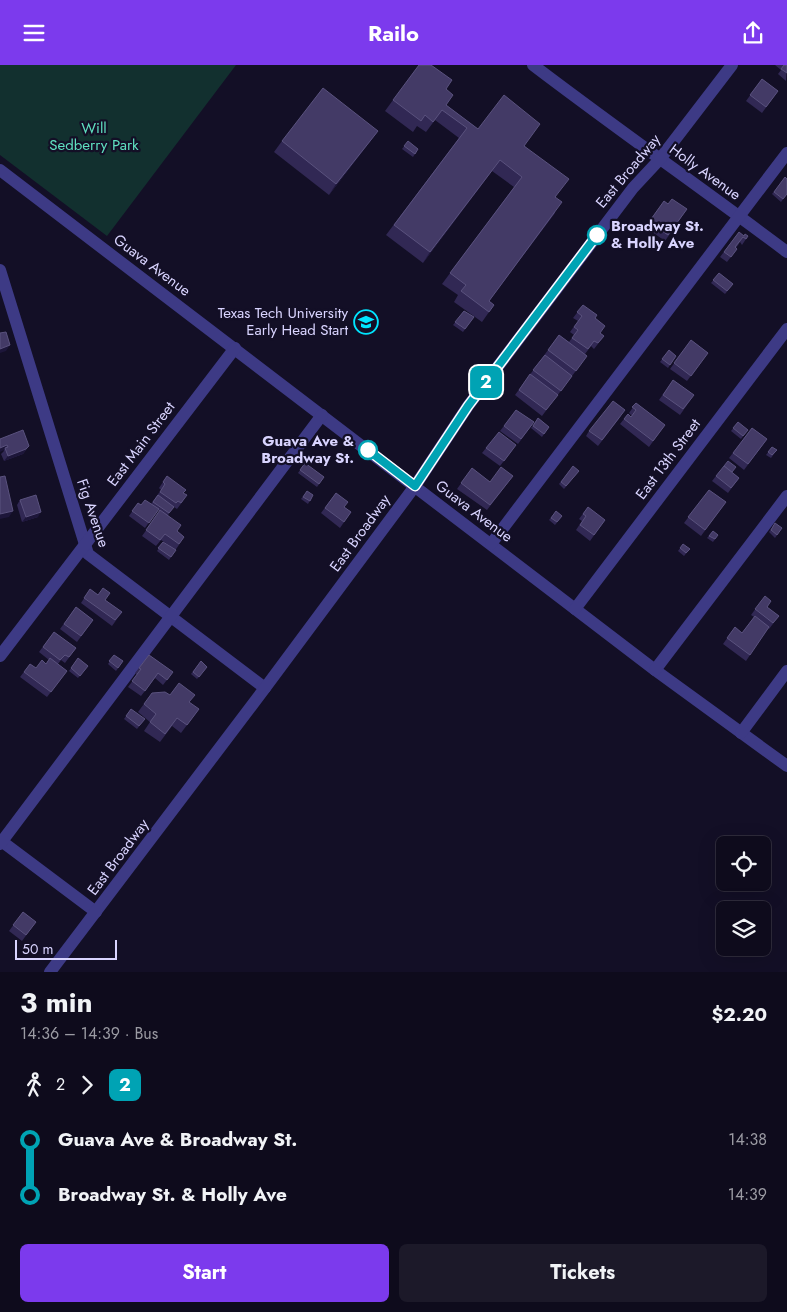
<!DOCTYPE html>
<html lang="en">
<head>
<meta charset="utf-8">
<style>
  :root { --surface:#0e0b1c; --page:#1c1929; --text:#f1f3f6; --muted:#9b9ba3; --line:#2e2b3b; --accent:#7c3aed }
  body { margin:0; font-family:Jost,sans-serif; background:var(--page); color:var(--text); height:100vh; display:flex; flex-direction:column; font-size:19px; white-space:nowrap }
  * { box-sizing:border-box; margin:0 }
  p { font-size:16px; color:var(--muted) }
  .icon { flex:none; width:28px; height:28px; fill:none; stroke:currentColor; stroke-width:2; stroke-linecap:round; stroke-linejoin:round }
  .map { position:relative; height:907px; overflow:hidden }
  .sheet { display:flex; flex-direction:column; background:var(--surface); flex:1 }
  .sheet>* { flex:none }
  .badge { padding:0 10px; border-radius:8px; font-size:18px; line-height:32px }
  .tools { position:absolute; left:716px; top:771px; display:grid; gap:10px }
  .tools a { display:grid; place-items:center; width:55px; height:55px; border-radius:8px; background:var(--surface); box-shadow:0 5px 20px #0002,0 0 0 1px var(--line); font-size:25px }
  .scale { position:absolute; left:15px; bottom:12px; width:102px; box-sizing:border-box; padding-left:5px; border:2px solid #d9d4ff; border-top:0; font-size:14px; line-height:18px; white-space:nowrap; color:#d9d4ff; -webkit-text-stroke:4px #130f26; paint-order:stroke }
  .map>.badge { position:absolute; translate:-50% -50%; box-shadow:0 0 0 2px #fff }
  .legs { display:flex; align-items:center; gap:8px; height:55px; padding:0 20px; font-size:16px }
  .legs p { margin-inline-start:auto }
  .summary { display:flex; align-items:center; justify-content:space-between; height:85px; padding:0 20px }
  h1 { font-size:28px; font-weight:700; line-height:38px }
  .button { display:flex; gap:10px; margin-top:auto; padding:10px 20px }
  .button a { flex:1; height:58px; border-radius:8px; background:var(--accent); color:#fff; font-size:20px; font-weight:700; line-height:58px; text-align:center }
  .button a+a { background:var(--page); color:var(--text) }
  ul { padding:0 20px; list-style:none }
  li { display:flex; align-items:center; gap:18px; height:55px; font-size:19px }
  li i { display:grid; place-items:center; width:8px; height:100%; margin:0 6px; background:currentColor }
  li i::after { content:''; width:12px; height:12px; margin:-6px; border:4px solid; border-radius:50%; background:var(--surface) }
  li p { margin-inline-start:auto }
  li:first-child i { background:linear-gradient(#0000 50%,currentColor 0) }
  li:last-child i { background:linear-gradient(currentColor 50%,#0000 0) }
  header { display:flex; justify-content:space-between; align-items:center; height:65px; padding:0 20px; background:var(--accent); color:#fff; font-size:22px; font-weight:700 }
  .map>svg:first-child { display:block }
</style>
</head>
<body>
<header><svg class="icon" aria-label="menu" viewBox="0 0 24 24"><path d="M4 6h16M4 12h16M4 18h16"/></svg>Railo<svg class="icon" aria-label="share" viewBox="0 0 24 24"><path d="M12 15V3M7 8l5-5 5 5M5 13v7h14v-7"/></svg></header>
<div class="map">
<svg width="787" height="907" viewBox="0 0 787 907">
  <rect width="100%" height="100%" fill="#130f26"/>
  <path fill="#12302f" d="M0,0H236L107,171L0,90Z"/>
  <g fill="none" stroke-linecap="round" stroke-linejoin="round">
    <g stroke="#3d3a85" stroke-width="12">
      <path d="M533,0C617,64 703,124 787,187"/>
      <path d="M0,105L655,605L787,701"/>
      <path d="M0,205L88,489L265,623"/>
      <path d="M491,479L787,88"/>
      <path d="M575,544L787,264"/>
      <path d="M0,591L235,283"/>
      <path d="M655,605L787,431"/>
      <path d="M741,668L787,606"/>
      <path d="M0,775L96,847"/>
      <path d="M0,779L322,350"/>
      <path d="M50,907L265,623L415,421L468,341L633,123L660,94L732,0"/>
    </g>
  </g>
  <g fill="#312854">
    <path d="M775,0H787L786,16L778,9L781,5Z"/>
    <path d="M762,14L778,26L762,48L746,36Z"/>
    <path d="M446,24V40L478,64L525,81L556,132L555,148L489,236L494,240L482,257L454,237L458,230L442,219L514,122L492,106L423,198L386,170L459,73L435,55L426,67L417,61L413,67L385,46L393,35Z"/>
    <path d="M378,66L329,130L274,87L282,76Z"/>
    <path d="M408,76L418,84L413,92L402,84Z"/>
    <path d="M785,112L787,129L781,137L772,129Z"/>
    <path d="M664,136L668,139L687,144L665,176L645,162Z"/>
    <path d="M739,167L744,171H748L742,180L740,177L736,183L737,184L727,197L720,192Z"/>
    <path d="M719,208L733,219L725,229L711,218Z"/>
    <path d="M583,240L595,253L600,268L604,271L594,284L591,281L585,289L587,291L542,351L515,330L559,270L569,277L574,270L570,267L578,256L573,253Z"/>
    <path d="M464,246L474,252L463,267L453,260Z"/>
    <path d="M691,275L708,288L687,316L670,304Z"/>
    <path d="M669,285L676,291L668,303L660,297Z"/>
    <path d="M673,315L694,330L680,350L659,335Z"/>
    <path d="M636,338L665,360L649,382L620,359L628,349L631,352L632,351L629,348Z"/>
    <path d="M516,345L534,357L518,379L500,366Z"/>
    <path d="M621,351L598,381L586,371L589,366Z"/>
    <path d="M538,353L549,362L542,372L531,363Z"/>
    <path d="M738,357L748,365L741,374L731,366Z"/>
    <path d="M752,363L767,374L744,405L729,393Z"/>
    <path d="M0,374L29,381L23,389L4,396L1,389L4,386Z"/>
    <path d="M516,380L500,401L482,388L486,383Z"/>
    <path d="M772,382L777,385L771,393L766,390Z"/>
    <path d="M305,398L324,412L317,422L298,408Z"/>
    <path d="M573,401L579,406L564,424L559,419Z"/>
    <path d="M472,403L490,417L513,411L487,445L457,424Z"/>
    <path d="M732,407L739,413L728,428L712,416L716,411Z"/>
    <path d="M167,411L183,428V436L177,444L174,442L168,450L177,466L184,472L169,495L157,486L163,477L170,481L161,475L156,481L142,471L160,446L158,445L145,463L129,451L138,438L141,440L151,439L161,425L159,423Z"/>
    <path d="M709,425L726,437L701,471L684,458Z"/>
    <path d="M307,426L313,430L308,439L301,434Z"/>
    <path d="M336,428L344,442L351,447L340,463L321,448Z"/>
    <path d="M20,435L38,452L22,457L17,440Z"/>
    <path d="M588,442L605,455L590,476L576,465L582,456L579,454Z"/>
    <path d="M556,446L562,451L555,460L549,455Z"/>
    <path d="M775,458L782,463L775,473L769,467Z"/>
    <path d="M713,466L718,470L713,477L707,473Z"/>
    <path d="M683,479L690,484L684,491L678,486Z"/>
    <path d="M90,524L122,547L112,561L81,538Z"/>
    <path d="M765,531L767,542L779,551L769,564L768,563L746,596L723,579L735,562L742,568L754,552L751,550Z"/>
    <path d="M76,542L93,555L77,577L60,564Z"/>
    <path d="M54,567L76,583L65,598L61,595L58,599L67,606L47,632L20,612L30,599L36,603L46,599L49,595L39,587Z"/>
    <path d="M114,590L123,596L116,606L108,599Z"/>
    <path d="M149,590L173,607L163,620L155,613L141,631L128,622L137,610L135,608Z"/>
    <path d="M78,593L88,601L78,613L69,606Z"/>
    <path d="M201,596L207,602L197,614L191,609Z"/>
    <path d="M152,628L170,630L190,638L199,644L181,668L172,661L160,677L144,666L150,657L138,647Z"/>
    <path d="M131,644L145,654L137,664L124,654Z"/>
    <path d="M23,847L36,857L22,876L9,866Z"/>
  </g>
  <g fill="#1d163a">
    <path d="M378,66L370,77L329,130L336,119Z"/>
    <path d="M500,95L492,106L423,198L430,187Z"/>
    <path d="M10,280L6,286L0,288V284Z"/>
    <path d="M7,380L4,385L0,387V383Z"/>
    <path d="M29,381L23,389L4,396L8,391Z"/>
    <path d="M13,446L9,452L0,454V449Z"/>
    <path d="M41,447L38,452L22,457L26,452Z"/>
  </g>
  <g fill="#433a66" stroke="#5a527e">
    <path d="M419,0H431L452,15L446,24L453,30L446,40L478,64L504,30L540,59L524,81L569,114L555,132L562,137L489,236L494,240L489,247L461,226L466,220L450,208L522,112L500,95L430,187L394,160L467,63L442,45L433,57L425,50L421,56L393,35Z"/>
    <path d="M784,0H787V8L781,4Z"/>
    <path d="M762,14L778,26L766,42L750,30Z"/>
    <path d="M323,23L378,66L336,119L282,76Z"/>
    <path d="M408,76L418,84L415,89L404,81Z"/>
    <path d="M785,112L787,114V129L783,134L774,127Z"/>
    <path d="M672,134L687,144L668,170L649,157L664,136L668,139Z"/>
    <path d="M739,167L744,171L745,169L748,171L746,174L743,172L735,182L737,184L731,192L724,187Z"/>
    <path d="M719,208L733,219L727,226L713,215Z"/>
    <path d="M583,240L597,250L595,253L605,261L600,268L604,271L598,278L594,276L588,284L572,273L578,265L574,262L582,251L577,247Z"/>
    <path d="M464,246L474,252L465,264L455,257Z"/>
    <path d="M6,267L10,280L0,284V268Z"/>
    <path d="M559,270L587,291L576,306L548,285Z"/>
    <path d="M691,275L708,288L691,311L674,298Z"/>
    <path d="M669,285L676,291L670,300L662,294Z"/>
    <path d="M545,290L572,311L561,326L533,305Z"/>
    <path d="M530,309L558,330L546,345L519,325Z"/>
    <path d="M673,315L694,330L683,344L663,330Z"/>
    <path d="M613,336L625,345L602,375L589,366Z"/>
    <path d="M636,338L665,360L653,376L624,354L628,349L631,352L636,345L632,342Z"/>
    <path d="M516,345L534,357L521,374L504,361Z"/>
    <path d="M538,353L549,362L544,369L533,361Z"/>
    <path d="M738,357L748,365L743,371L733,363Z"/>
    <path d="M752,363L767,374L748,399L733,388Z"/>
    <path d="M23,365L29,381L26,384L8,391L5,383L8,382L7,380L0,383V374Z"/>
    <path d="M499,367L516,380L504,396L486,383Z"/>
    <path d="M772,382L777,385L772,390L768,387Z"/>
    <path d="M728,396L736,402L732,407L724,401Z"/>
    <path d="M305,398L324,412L319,419L300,405Z"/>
    <path d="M573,401L579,406L566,421L561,417Z"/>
    <path d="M724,401L739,413L731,423L716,411Z"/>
    <path d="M501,402L513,411L490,440L461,418L472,403L490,417Z"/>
    <path d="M5,411L13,446L0,449V412Z"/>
    <path d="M167,411L186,425L183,428L187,430L181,438L178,436L176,438L160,427L165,419L163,417Z"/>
    <path d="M709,425L726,437L705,465L688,452Z"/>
    <path d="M307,426L313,430L310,436L303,432Z"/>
    <path d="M336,428L348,437L344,442L351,447L344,457L325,443Z"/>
    <path d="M36,430L41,447L26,452L20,435Z"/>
    <path d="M158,430L174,442L169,448L153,437Z"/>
    <path d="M145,435L159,444L149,458L132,446L138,438L141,440Z"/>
    <path d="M588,442L605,455L594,470L580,460L586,451L583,449Z"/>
    <path d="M160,445L181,460L177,466L184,472L179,479L165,469L160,475L146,465Z"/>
    <path d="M556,446L562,451L557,457L551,453Z"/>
    <path d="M775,458L782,463L777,470L771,465Z"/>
    <path d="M713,466L718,470L715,474L709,471Z"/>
    <path d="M163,477L176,485L171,492L158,483Z"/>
    <path d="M683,479L690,484L686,488L680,483Z"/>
    <path d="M103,523L110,528L105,535L122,547L115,555L84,533L90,524L98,530Z"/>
    <path d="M765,531L771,536L767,542L779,551L773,558L755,544Z"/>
    <path d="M76,542L93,555L81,571L64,559Z"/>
    <path d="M755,551L769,562L750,590L727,573L735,562L742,568Z"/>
    <path d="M54,567L76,583L69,592L65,590L60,595L43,582Z"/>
    <path d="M114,590L123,596L118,603L109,596Z"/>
    <path d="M149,590L173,607L167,615L158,608L145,626L132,616L141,604L139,603Z"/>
    <path d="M50,593L67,606L51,627L24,607L30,599L36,603L42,595L46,599Z"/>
    <path d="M78,593L88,601L80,611L71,603Z"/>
    <path d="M201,596L207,602L199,612L193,607Z"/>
    <path d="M179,618L195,630L189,637L199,644L187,660L177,653L165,669L150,657L156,649L144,639L152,628L165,627L170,630Z"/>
    <path d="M131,644L145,654L139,661L126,651Z"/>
    <path d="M23,847L36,857L26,870L13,860Z"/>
  </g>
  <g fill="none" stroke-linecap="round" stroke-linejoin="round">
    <g stroke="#fff" stroke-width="11">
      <path id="line-1" d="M368,385L415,421L468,341L597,170"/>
    </g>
    <use href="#line-1" stroke="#00a3b4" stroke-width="8"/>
  </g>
  <defs>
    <g id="school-ring" transform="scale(1.25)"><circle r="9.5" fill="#130f26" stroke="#00e5ff" stroke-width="1.5"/><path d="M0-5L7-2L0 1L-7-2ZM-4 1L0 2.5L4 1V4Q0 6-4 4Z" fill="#00e5ff"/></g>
  </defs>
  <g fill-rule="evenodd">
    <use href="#school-ring" x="366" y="257"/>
  </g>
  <g fill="#fff" stroke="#00a3b4" stroke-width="2.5">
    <circle cx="597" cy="170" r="9"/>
    <circle cx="368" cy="385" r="9"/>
  </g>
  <g text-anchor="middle" stroke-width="4.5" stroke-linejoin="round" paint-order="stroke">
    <g font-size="15" fill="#5fe0c0" stroke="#130f26">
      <text x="94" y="68">Will<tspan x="94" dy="17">Sedberry Park</tspan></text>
    </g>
    <g font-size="15" fill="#d9d4ff" stroke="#130f26">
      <text transform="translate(628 106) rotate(-50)" y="5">East Broadway</text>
      <text transform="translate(705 107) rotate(36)" y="5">Holly Avenue</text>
      <text transform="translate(152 200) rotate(37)" y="5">Guava Avenue</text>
      <text transform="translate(141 379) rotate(-53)" y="5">East Main Street</text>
      <text transform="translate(668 394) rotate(-53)" y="5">East 13th Street</text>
      <text transform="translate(474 446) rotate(37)" y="5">Guava Avenue</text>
      <text transform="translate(93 448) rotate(71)" y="5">Fig Avenue</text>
      <text transform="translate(360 468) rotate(-54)" y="5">East Broadway</text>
      <text transform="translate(118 792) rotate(-53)" y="5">East Broadway</text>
    </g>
    <g font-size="15" font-weight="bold" fill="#d9d4ff" stroke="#130f26" text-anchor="start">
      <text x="611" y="166">Broadway St.<tspan x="611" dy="17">&amp; Holly Ave</tspan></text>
      <text x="354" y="381" text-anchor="end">Guava Ave &amp;<tspan x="354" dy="17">Broadway St.</tspan></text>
    </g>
    <g font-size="15" fill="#d9d4ff" stroke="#130f26" text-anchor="end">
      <text x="348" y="253">Texas Tech University<tspan x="348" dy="17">Early Head Start</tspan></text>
    </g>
  </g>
</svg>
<div class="tools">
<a><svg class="icon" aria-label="locate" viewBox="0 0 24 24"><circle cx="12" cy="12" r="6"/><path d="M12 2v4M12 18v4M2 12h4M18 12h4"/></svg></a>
<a><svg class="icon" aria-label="layers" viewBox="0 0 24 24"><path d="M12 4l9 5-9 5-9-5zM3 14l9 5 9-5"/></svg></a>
</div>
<div class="scale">50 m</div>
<b class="badge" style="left:486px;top:317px;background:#00a3b4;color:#fff">2</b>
</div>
<section class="sheet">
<div class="summary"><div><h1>3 min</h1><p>14:36 – 14:39 · Bus</p></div><b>$2.20</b></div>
<div class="legs"><svg class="icon" aria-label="walk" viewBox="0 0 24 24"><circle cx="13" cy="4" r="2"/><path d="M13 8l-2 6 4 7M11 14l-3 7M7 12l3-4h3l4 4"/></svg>2<svg class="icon" aria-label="forward" viewBox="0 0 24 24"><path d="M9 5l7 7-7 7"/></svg><b class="badge" style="background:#00a3b4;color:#fff">2</b></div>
<ul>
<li><i style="color:#00a3b4"></i><b>Guava Ave &amp; Broadway St.</b><p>14:38</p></li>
<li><i style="color:#00a3b4"></i><b>Broadway St. &amp; Holly Ave</b><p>14:39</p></li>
</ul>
<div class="button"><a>Start</a><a>Tickets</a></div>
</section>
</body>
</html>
